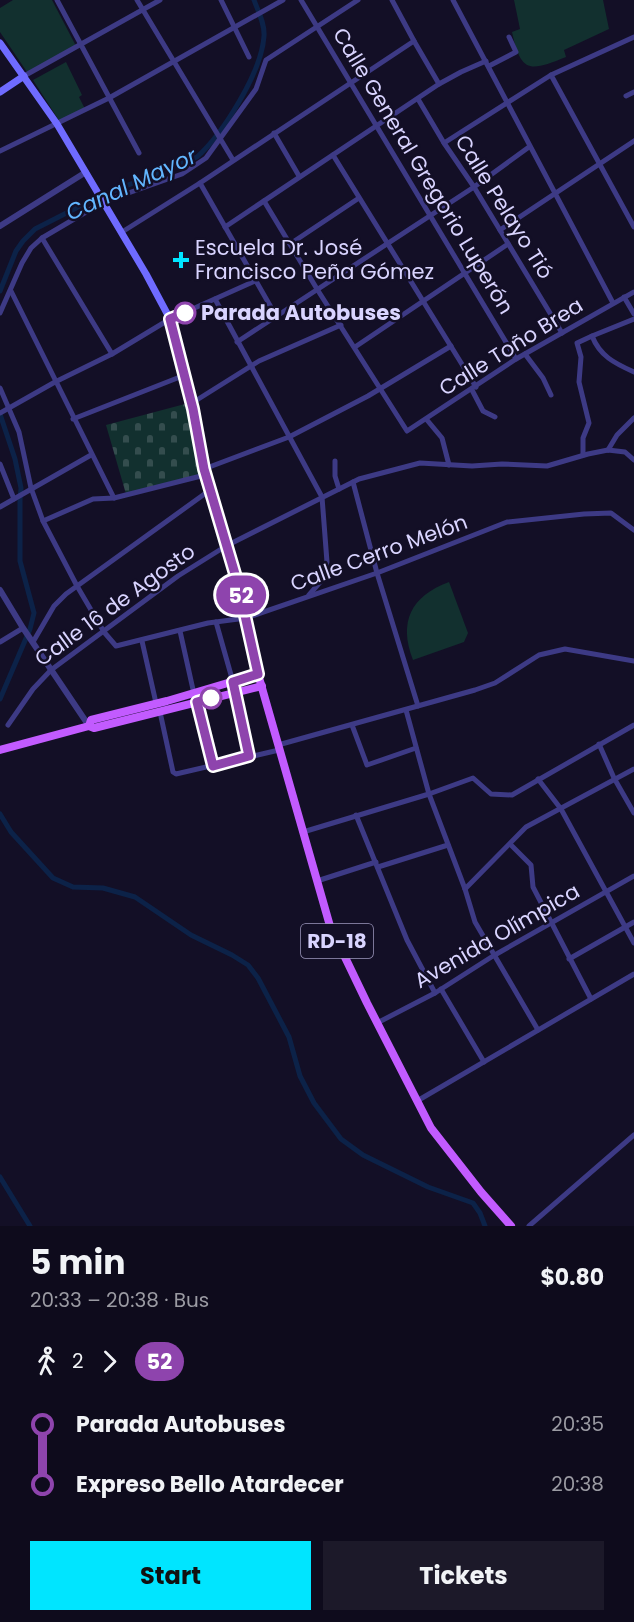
<!DOCTYPE html>
<html lang="en">
<head>
<meta charset="utf-8">
<style>
  :root { --surface:#0e0b1c; --page:#1c1929; --text:#f1f3f6; --muted:#9b9ba3; --accent:#00e5ff }
  body { margin:0; font-family:Poppins,sans-serif; background:var(--page); color:var(--text); height:100vh; display:flex; flex-direction:column; font-size:22px; white-space:nowrap }
  * { box-sizing:border-box; margin:0 }
  p { font-size:20px; color:var(--muted) }
  .icon { flex:none; width:33px; height:33px; fill:none; stroke:currentColor; stroke-width:2; stroke-linecap:round; stroke-linejoin:round }
  .map { position:relative; height:1226px; overflow:hidden }
  .details { display:flex; flex-direction:column; background:var(--surface); flex:1 }
  .details>* { flex:none }
  .badge { padding:0 12px; border-radius:20px; font-size:21px; line-height:39px }
  .map>.badge { position:absolute; translate:-50% -50%; box-shadow:0 0 0 3px #fff }
  .legs { display:flex; align-items:center; gap:9px; height:66px; padding:0 30px; font-size:20px }
  .legs p { margin-inline-start:auto }
  .summary { display:flex; align-items:center; justify-content:space-between; height:102px; padding:0 30px }
  h1 { font-size:33px; font-weight:700; line-height:45px }
  .cta { display:flex; gap:12px; margin-top:auto; padding:12px 30px }
  .cta a { flex:1; height:69px; border-radius:0px; background:var(--accent); color:#111; font-size:24px; font-weight:700; line-height:69px; text-align:center }
  .cta a+a { background:var(--page); color:var(--text) }
  ul { padding:0 30px; list-style:none }
  li { display:flex; align-items:center; gap:21px; height:60px; font-size:22px }
  li i { display:grid; place-items:center; width:9px; height:100%; margin:0 8px; background:currentColor }
  li i::after { content:''; width:15px; height:15px; margin:-8px; border:4px solid; border-radius:50%; background:var(--surface) }
  li p { margin-inline-start:auto }
  li:first-child i { background:linear-gradient(#0000 50%,currentColor 0) }
  li:last-child i { background:linear-gradient(currentColor 50%,#0000 0) }
  .map>svg:first-child { display:block }
</style>
</head>
<body>
<div class="map">
<svg width="634" height="1226" viewBox="0 0 634 1226">
  <defs>
    <pattern id="cemetery-stones" width="16" height="16" patternUnits="userSpaceOnUse" patternTransform="scale(1.5)"><rect width="16" height="16" fill="#12302f"/><path d="M2 7V4a2 2 0 0 1 4 0v3zM10 15v-3a2 2 0 0 1 4 0v3z" fill="#344d4e"/></pattern>
  </defs>
  <rect width="100%" height="100%" fill="#130f26"/>
  <g fill="#12302f">
    <path d="M13,0H52L76,46L27,72L0,32V8Z"/>
    <path d="M514,0H603L609,29L564,50L566,57C529,72 521,73 512,32L520,29Z"/>
    <path d="M66,62L82,95L79,97L85,109L60,122L33,80Z"/>
    <path d="M449,582L468,633L464,642L413,660C398,622 411,596 449,582Z"/>
  </g>
  <path fill="url(#cemetery-stones)" d="M185,404L202,474L126,494L106,425Z"/>
  <g fill="none" stroke-linecap="round" stroke-linejoin="round">
    <g stroke="#0c2248" stroke-width="5">
      <path d="M0,291L16,251L23,241L35,229L94,199L197,157C223,134 262,71 264,36C265,24 258,11 254,0"/>
      <path d="M0,414L15,459L21,488L20,500V561L34,613L30,629L0,699"/>
      <path d="M0,814L11,832L53,878L73,887L103,888L135,897L191,935L232,955L248,965L258,978L289,1037L300,1076L314,1103L341,1139L363,1155L428,1187L473,1203L480,1213L485,1226"/>
      <path d="M0,1177L30,1226"/>
    </g>
    <g stroke="#3d3a85" stroke-width="5">
      <path d="M57,0L139,153"/>
      <path d="M137,0L233,160"/>
      <path d="M221,0L249,57"/>
      <path d="M301,0L516,359"/>
      <path d="M392,0L414,41L439,84"/>
      <path d="M453,0L613,303"/>
      <path d="M489,66L516,52L509,37"/>
      <path d="M551,75L634,227"/>
      <path d="M24,76L160,0"/>
      <path d="M626,96L634,92"/>
      <path d="M418,99L444,143L474,187L562,333"/>
      <path d="M274,133L299,176"/>
      <path d="M444,143L551,75L634,37"/>
      <path d="M0,151L109,98L283,0"/>
      <path d="M333,155L476,387"/>
      <path d="M200,183L276,316"/>
      <path d="M264,201L317,289L407,431L516,359L634,292"/>
      <path d="M225,227L439,84L461,72L486,61"/>
      <path d="M500,230L634,141"/>
      <path d="M122,232L200,183L414,41"/>
      <path d="M42,238L112,354"/>
      <path d="M290,244L359,198"/>
      <path d="M11,291L114,498"/>
      <path d="M624,297L634,314"/>
      <path d="M215,299L322,497L327,562L321,581L309,595"/>
      <path d="M0,313L22,263L31,248L42,238L103,202L182,174L206,158L256,89L266,60L358,0"/>
      <path d="M592,336C600,356 614,363 634,372"/>
      <path d="M237,342L474,187L529,147"/>
      <path d="M355,347L508,244"/>
      <path d="M525,354L543,378L551,395"/>
      <path d="M0,388L19,432L31,488L43,521L77,586L104,632L116,646L208,623L246,618L377,573L507,522L584,514L611,513L634,530"/>
      <path d="M472,390L483,411L495,417"/>
      <path d="M192,403L259,361L341,325"/>
      <path d="M0,413L55,382L112,354L170,319L255,281"/>
      <path d="M73,419L185,375"/>
      <path d="M427,420L442,438L449,465"/>
      <path d="M608,450L617,435L634,418"/>
      <path d="M583,455V438L589,423L579,382L581,357L577,343L592,336L634,319"/>
      <path d="M335,461V476L339,489"/>
      <path d="M0,464L14,499"/>
      <path d="M204,469L289,437L368,396L451,346"/>
      <path d="M353,482L377,573L418,706"/>
      <path d="M0,507L91,455"/>
      <path d="M43,521L93,499L114,498L205,475"/>
      <path d="M216,622L233,682L249,756"/>
      <path d="M180,631L194,694"/>
      <path d="M142,641L156,703"/>
      <path d="M0,642L23,628"/>
      <path d="M33,642L54,606L66,594L210,490"/>
      <path d="M197,702L213,766"/>
      <path d="M406,710L429,794L465,889L475,922L538,1030"/>
      <path d="M160,712L173,772L176,774L279,750"/>
      <path d="M8,725L33,689L51,670L178,576L226,546L359,479L420,463L472,466L502,464L547,466L588,454L608,450L625,452L634,460"/>
      <path d="M352,725L367,765L416,748"/>
      <path d="M599,744L614,778L634,813"/>
      <path d="M278,745L475,690L495,683L539,655L565,649L634,661"/>
      <path d="M538,779L561,809L634,943"/>
      <path d="M356,815L407,940L435,993"/>
      <path d="M303,832L429,794L473,778L491,794L512,795L634,725"/>
      <path d="M510,844L531,865L533,887L591,999"/>
      <path d="M378,867L448,845"/>
      <path d="M317,881L376,862"/>
      <path d="M465,889L526,827L634,769"/>
      <path d="M569,959L634,922"/>
      <path d="M441,989L484,1062"/>
      <path d="M377,1023L435,993L493,956L634,876"/>
      <path d="M417,1101L634,974"/>
      <path d="M529,1226L634,1135"/>
    </g>
    <g stroke="#3d3a85" stroke-width="6">
      <path d="M0,226L86,172"/>
      <path d="M0,590L23,628L89,726"/>
    </g>
    <g stroke="#6f6bff" stroke-width="7">
      <path d="M0,43L57,124L146,274L170,319L193,409L204,469L238,584L246,618"/>
      <path d="M0,92L24,76"/>
    </g>
    <g stroke="#c25bff" stroke-width="8">
      <path d="M246,618L258,674L330,926L367,1003L431,1128L481,1192L511,1226"/>
      <path d="M89,726L91,720L167,701L258,674"/>
      <path d="M0,750L89,726L94,728L262,686"/>
    </g>
  </g>
  <g fill="none" stroke-linecap="round" stroke-linejoin="round">
    <g stroke="#fff" stroke-width="14">
      <path id="line-1" d="M185,313L170,319L193,409L204,469L238,584L258,674L233,682L249,756L213,766L197,702L211,698"/>
    </g>
    <use href="#line-1" stroke="#8e44ad" stroke-width="9"/>
  </g>
  <path fill="#00e5ff" stroke="#130f26" stroke-width="2" d="M178 251h6v6h6v6h-6v6h-6v-6h-6v-6h6z"/>
  <g fill="#fff" stroke="#8e44ad" stroke-width="3">
    <circle cx="185" cy="313" r="10"/>
    <circle cx="211" cy="698" r="10"/>
  </g>
  <g text-anchor="middle" stroke-width="5" stroke-linejoin="round" paint-order="stroke">
    <rect fill="#130f26" stroke="#9e99be" stroke-width="1.5" x="301" y="924" width="72" height="34" rx="4.5"/>
    <g font-size="20" font-weight="bold" fill="#d9d4ff">
      <text x="337" y="948">RD-18</text>
    </g>
    <g font-size="21" fill="#d9d4ff" stroke="#130f26">
      <text transform="translate(423 171) rotate(59)" y="7">Calle General Gregorio Luperón</text>
      <text transform="translate(504 207) rotate(58)" y="7">Calle Pelayo Tió</text>
      <text transform="translate(511 347) rotate(-32)" y="7">Calle Toño Brea</text>
      <text transform="translate(379 553) rotate(-20)" y="7">Calle Cerro Melón</text>
      <text transform="translate(115 605) rotate(-36)" y="7">Calle 16 de Agosto</text>
      <text transform="translate(497 936) rotate(-30)" y="7">Avenida Olímpica</text>
    </g>
    <g font-size="21" fill="#d9d4ff" stroke="#130f26" text-anchor="start">
      <text x="195" y="255">Escuela Dr. José<tspan x="195" dy="24">Francisco Peña Gómez</tspan></text>
    </g>
    <g font-size="21" font-weight="bold" fill="#d9d4ff" stroke="#130f26" text-anchor="start">
      <text x="201" y="320">Parada Autobuses</text>
    </g>
    <g font-size="22" font-style="italic" fill="#62b6ff" stroke="#130f26">
      <text transform="translate(131 184) rotate(-25)" y="8">Canal Mayor</text>
    </g>
  </g>
</svg>
<b class="badge" style="left:241px;top:595px;background:#8e44ad;color:#fff">52</b>
</div>
<section class="details">
<div class="summary"><div><h1>5 min</h1><p>20:33 – 20:38 · Bus</p></div><b>$0.80</b></div>
<div class="legs"><svg class="icon" aria-label="walk" viewBox="0 0 24 24"><circle cx="13" cy="4" r="2"/><path d="M13 8l-2 6 4 7M11 14l-3 7M7 12l3-4h3l4 4"/></svg>2<svg class="icon" aria-label="forward" viewBox="0 0 24 24"><path d="M9 5l7 7-7 7"/></svg><b class="badge" style="background:#8e44ad;color:#fff">52</b></div>
<ul>
<li><i style="color:#8e44ad"></i><b>Parada Autobuses</b><p>20:35</p></li>
<li><i style="color:#8e44ad"></i><b>Expreso Bello Atardecer</b><p>20:38</p></li>
</ul>
<div class="cta"><a>Start</a><a>Tickets</a></div>
</section>
</body>
</html>
